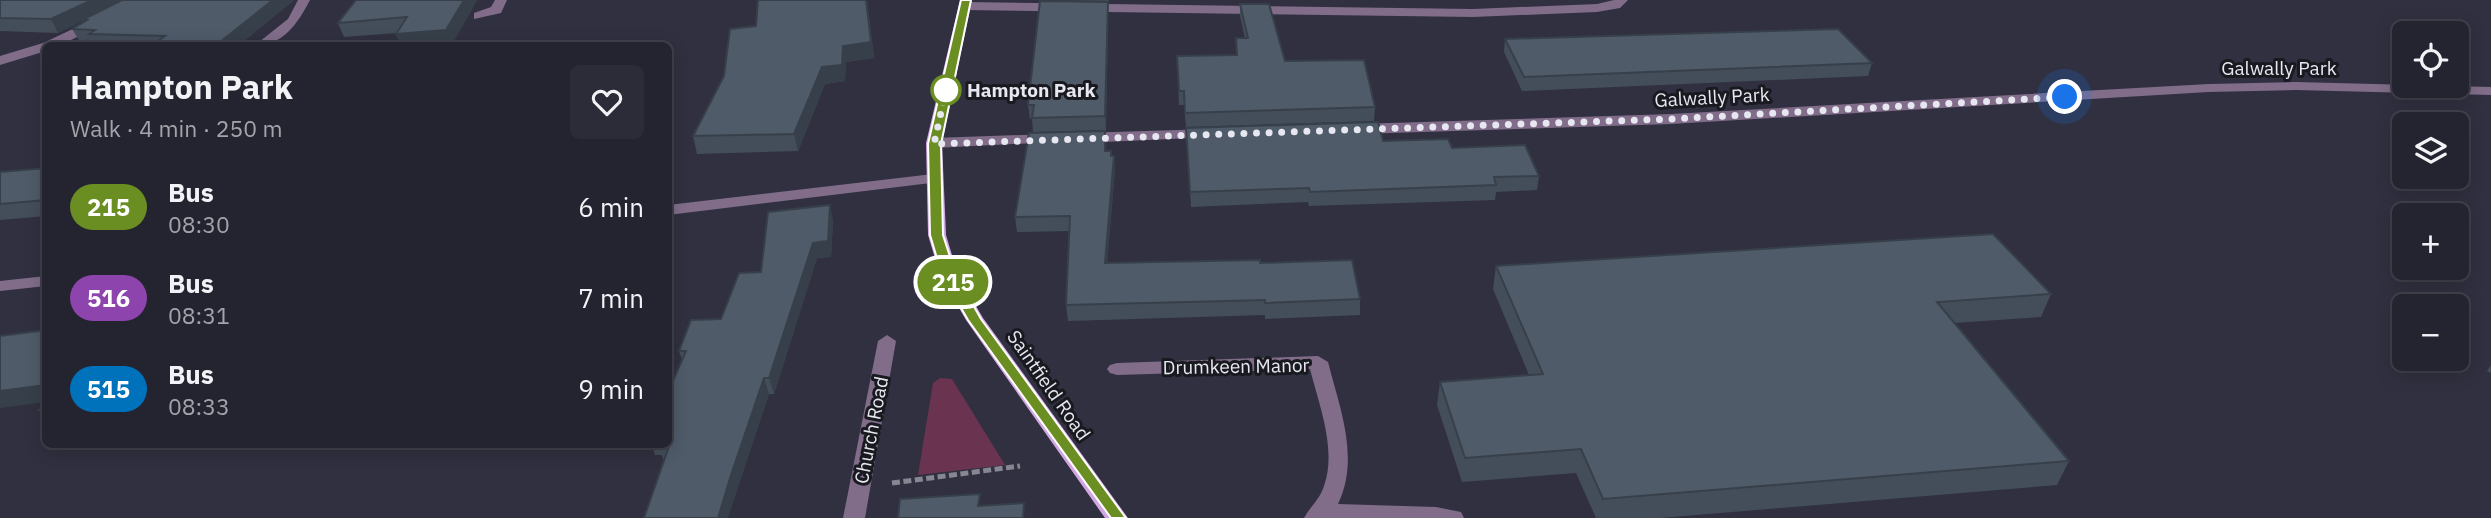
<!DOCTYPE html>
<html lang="en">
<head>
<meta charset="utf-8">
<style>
  :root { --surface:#242430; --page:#2c2c38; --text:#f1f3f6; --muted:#a3a4ab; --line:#41414c }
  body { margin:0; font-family:"IBM Plex Sans",sans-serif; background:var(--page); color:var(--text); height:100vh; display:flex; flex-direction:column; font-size:26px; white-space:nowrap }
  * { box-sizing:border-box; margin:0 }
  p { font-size:23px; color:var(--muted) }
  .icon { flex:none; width:38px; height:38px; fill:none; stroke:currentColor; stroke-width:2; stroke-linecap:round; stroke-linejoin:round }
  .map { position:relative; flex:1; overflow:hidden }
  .side { position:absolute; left:42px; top:42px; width:630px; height:406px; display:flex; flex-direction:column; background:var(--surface); border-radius:10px; box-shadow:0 4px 18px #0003,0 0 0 2px var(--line) }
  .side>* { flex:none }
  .badge { padding:0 14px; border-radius:23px; font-size:24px; line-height:46px }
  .controls { position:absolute; left:2392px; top:21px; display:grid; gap:14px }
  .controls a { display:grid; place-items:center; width:77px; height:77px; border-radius:10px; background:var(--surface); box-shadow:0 4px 18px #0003,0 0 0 2px var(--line); font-size:35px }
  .you { position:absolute; width:35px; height:35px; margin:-18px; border:5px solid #fff; border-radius:50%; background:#1a73e8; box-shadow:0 0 0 10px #1a73e833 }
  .map>.badge { position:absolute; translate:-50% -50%; box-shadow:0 0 0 4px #fff }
  .round { display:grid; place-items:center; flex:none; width:74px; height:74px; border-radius:10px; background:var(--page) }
  .overview { display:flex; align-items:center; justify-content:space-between; height:119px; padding:0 28px }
  h1 { font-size:33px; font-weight:700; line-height:52px }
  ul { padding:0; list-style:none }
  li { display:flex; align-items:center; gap:21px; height:91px; padding:0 28px }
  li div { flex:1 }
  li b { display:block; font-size:26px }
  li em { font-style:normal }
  li .badge { min-width:77px; font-weight:700; text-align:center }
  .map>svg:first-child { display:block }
</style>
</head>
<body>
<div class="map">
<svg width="2491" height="518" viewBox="0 0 2491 518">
  <rect width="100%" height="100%" fill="#303040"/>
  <path fill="#6a334f" d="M940,378L952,379L1005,465L918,475L933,383Z"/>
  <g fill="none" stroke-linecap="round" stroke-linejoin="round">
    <path stroke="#878794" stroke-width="5" stroke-dasharray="8 3.5" stroke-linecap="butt" d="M892,483L1020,466"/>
    <g fill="#816d89" fill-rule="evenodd">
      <path d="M298,0H310C298,23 283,46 254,46L288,19Z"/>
      <path d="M495,0H507L501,13L474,19V13L491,7Z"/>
      <path d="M1614,0H1628L1620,8L1597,12L1473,17L965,10L958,6L965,2L1473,9L1597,4Z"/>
      <path d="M94,19L99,20V26L59,46H46V51L0,65V56L43,43Z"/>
      <path d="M2296,82L2491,87V95L2296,90L2209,92L1671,124L1358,134L1350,129L1358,124L1671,114L2209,84Z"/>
      <path d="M1211,129L1219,134L1216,137L1081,143L1073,138L1081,133Z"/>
      <path d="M1050,134L1058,139L1055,142L934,148L926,143L934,138Z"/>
      <path d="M933,174L939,176L941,179L939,182L668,215V205Z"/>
      <path d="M46,276V286L0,291V281Z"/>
      <path d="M887,335L896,341L865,518H843L878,341Z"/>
      <path d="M1318,356L1328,362C1340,409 1360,458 1338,504L1436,507L1461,512L1464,518H1304C1310,507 1320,499 1324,486C1337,449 1319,405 1310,369L1117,375L1110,373L1107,369L1110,365L1117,363Z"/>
    </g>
    <path fill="#d1a6e1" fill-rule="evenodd" d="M960,0H972L942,143L946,235L958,275L983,318L1128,518H1105L966,320L940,275L928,235L926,143Z"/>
  </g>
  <g fill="#444e5a">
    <path d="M0,0H294L238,46H95L94,43L80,42L72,29L83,23L82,21L58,33L0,31Z"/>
    <path d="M356,0H477L452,44L437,46H401L396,34L397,33L344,37L338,23Z"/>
    <path d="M758,0H867L874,58L846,62L845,81L825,84L798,151L697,154L693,136L756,26Z"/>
    <path d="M1042,0H1109V1Z"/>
    <path d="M1240,4L1285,61L1375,107L1374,121L1186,127L1184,105H1179L1177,56L1236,55V38H1245L1240,16Z"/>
    <path d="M1108,15L1106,130L1033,132L1032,119H1030L1028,105Z"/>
    <path d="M1505,39L1872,63L1868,76L1522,91L1504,52Z"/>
    <path d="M1383,141L1452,148L1539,176L1537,190L1496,192L1495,200L1309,206L1308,202L1191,207L1187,142Z"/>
    <path d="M1106,151L1112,156H1114L1115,170L1107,263H1260L1360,299V315L1265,319V315L1068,321L1066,305L1070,231L1017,232L1015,217Z"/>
    <path d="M46,168V216L0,220V172Z"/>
    <path d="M833,220L831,257L817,258L774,394H769L736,491L664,461L662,455H655L651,444H668L682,360L679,351L721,319Z"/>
    <path d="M1496,266L2051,294L2041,317L1954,323L2069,461L2057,485L1660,518H1596L1576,473L1462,482L1437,405L1440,382L1529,375L1493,289Z"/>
    <path d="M2491,365V373L2487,371Z"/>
  </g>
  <g fill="#37404a">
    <path d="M92,0H126L58,33L51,19Z"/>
    <path d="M273,0H294L238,46H215Z"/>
    <path d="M464,0H477L452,44L437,46H401L396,34Z"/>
    <path d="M866,0H867L874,58L846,62L845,81L825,84L798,151L794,134L822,67L843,46Z"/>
    <path d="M1108,2V15L1106,130L1105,116Z"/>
    <path d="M1114,156L1115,170L1106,278L1105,263Z"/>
    <path d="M830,205L833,220L831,257L817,258L774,394L769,378L813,243Z"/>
    <path d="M764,378L769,394L728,518H718L731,475Z"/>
    <path d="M46,385V402L0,408V391Z"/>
    <path d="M46,409V419L39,410Z"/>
  </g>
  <g fill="#4f5b69" stroke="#37404a" stroke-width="2">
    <path d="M0,0H92L51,19L0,18Z"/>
    <path d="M122,0H273L215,46H151L165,36L89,34L95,30L72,29L87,20H82Z"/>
    <path d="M356,0H464L446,30L396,34L407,17L338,23Z"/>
    <path d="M758,0H866L871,42L843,46L842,65L822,67L794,134L693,136L724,76L730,29L756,26Z"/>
    <path d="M1040,1L1108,2L1105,116L1032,118L1034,105H1028Z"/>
    <path d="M1240,4H1269L1285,61L1364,60L1375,107L1185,113L1184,91H1179L1177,56L1237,55L1236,38H1248Z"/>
    <path d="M1838,29L1872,63L1524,77L1505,39Z"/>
    <path d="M1378,122L1383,141L1448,139L1452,148L1525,145L1539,176L1494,177L1496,185L1310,192L1309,188L1190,192L1186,128Z"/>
    <path d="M1105,131V151H1111V156H1114L1105,263L1260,260V263L1352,260L1360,299L1265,303V300L1066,305L1070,216L1015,217L1029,133Z"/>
    <path d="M46,168V200L0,204V172Z"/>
    <path d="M830,205L828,241L813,243L769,378H764L731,475L718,518H644L669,446H659V444H668V392L686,351H679L691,320L721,319L739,273L761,272L768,212Z"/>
    <path d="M1993,234L2051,294L1937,302L2069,461L1603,499L1581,449L1465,458L1440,382L1543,374L1496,266Z"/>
    <path d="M46,330V385L0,391V336Z"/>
    <path d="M46,401V409L39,410Z"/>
    <path d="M980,494L978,506L1024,503L1023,518H898L900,499Z"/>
  </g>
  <path fill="#6b8e23" stroke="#fff" stroke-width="2" d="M961,0H971L941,144L943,235L956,275L981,319L1123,514L1126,518H1111L968,320L942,275L930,235L928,144Z"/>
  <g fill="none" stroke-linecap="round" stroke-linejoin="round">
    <path stroke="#e7e7f1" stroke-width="7" stroke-dasharray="0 12.6" d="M946,90L934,144L1671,119L2065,97"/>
  </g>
  <circle fill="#fff" stroke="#6b8e23" stroke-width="3.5" cx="946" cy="90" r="14"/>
  <g text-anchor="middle" stroke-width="6" stroke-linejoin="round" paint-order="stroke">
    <g font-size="19" fill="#e7e7f1" stroke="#191920">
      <text x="2279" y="75">Galwally Park</text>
      <text transform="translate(1712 97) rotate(-3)" y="7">Galwally Park</text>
      <text transform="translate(1236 366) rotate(-1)" y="7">Drumkeen Manor</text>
      <text transform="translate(1049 385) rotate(55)" y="7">Saintfield Road</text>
      <text transform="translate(871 430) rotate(-79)" y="7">Church Road</text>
    </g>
    <g font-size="19" font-weight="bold" fill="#e7e7f1" stroke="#191920" text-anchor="start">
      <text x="967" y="97">Hampton Park</text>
    </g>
  </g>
</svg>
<div class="controls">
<a><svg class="icon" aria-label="locate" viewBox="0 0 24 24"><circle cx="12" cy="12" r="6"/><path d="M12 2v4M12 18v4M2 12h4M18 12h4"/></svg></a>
<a><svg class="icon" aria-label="layers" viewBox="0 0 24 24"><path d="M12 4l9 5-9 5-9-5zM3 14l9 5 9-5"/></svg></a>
<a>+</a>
<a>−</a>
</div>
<div class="you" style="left:2065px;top:97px"></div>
<b class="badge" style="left:953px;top:282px;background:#6b8e23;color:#fff">215</b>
<section class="side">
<div class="overview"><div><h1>Hampton Park</h1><p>Walk · 4 min · 250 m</p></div><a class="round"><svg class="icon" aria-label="heart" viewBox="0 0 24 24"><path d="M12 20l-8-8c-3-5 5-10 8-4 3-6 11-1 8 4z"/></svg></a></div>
<ul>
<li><span class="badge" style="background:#6b8e23;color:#fff">215</span><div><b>Bus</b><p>08:30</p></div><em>6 min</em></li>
<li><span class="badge" style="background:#8e44ad;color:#fff">516</span><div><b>Bus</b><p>08:31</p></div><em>7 min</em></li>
<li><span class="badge" style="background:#0072bc;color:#fff">515</span><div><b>Bus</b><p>08:33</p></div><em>9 min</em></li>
</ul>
</section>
</div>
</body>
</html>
